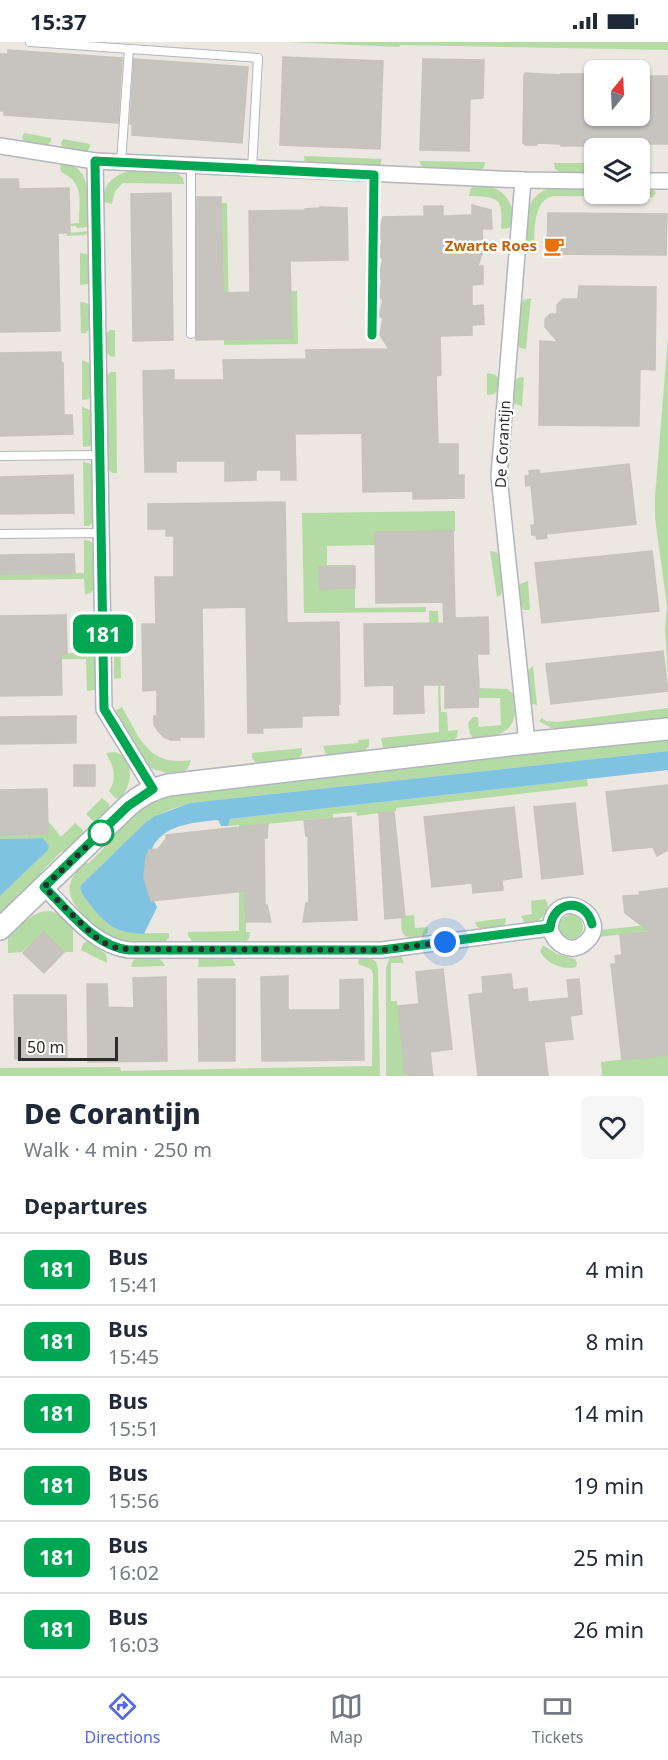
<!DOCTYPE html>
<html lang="en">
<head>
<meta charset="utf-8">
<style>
  :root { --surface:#fff; --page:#f6f6f7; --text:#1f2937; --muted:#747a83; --line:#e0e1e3; --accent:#5467e5 }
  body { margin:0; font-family:"Noto Sans",sans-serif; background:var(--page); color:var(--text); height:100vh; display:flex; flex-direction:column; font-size:22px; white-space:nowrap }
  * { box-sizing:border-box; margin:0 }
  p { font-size:20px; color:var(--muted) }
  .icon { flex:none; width:33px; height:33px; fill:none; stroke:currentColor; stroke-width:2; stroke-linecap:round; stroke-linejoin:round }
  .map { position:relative; height:1034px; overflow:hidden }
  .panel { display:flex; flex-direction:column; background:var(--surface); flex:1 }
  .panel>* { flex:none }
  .badge { padding:0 12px; border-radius:9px; font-size:21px; line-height:39px }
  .needle { width:39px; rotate:18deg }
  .controls { position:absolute; left:584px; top:18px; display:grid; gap:12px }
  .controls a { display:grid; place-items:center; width:66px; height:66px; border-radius:9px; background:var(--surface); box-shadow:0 2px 4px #0004; font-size:30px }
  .scale { position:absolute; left:18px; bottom:15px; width:100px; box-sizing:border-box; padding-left:6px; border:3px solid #2c2c2c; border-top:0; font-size:16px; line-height:21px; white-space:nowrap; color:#2c2c2c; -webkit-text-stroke:4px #fff; paint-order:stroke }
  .you { position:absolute; width:30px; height:30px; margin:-15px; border:4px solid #fff; border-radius:50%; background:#1a73e8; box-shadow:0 0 0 9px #1a73e833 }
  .map>.badge { position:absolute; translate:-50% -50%; box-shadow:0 0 0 3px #fff }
  h2 { padding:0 24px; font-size:22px; line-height:54px }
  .round { display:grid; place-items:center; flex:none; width:63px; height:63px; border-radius:9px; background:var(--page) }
  .overview { display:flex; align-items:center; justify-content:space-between; height:102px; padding:0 24px }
  h1 { font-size:28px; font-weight:800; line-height:45px }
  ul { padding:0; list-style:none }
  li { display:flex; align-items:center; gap:18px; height:72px; padding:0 24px; border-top:2px solid var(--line) }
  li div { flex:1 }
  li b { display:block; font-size:22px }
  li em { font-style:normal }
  li .badge { min-width:66px; font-weight:700; text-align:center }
  .status { display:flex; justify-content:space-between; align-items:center; height:42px; padding:0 30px; background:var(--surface); direction:ltr }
  .status svg { height:16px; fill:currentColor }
  .tabs { display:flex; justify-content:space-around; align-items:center; height:84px; border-top:2px solid var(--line); background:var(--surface); font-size:16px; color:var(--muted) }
  .tabs a { display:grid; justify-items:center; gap:3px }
  .tabs .selected { color:var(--accent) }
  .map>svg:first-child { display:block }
</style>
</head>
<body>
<div class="status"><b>15:37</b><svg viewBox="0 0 49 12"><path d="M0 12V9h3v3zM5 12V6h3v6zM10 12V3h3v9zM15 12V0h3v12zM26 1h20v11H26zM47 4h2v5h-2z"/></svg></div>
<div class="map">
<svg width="668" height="1034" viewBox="0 0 668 1034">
  <rect width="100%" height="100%" fill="#ece7e0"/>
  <g fill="#b3dba3">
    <path d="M288,0H668V8L400,3L399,5Z"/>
    <path d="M24,91L51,96V99L47,104L27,101L23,98L22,95Z"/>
    <path d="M63,97L90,102V105L87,110C79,111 68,109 62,104L61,101Z"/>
    <path d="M304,114L382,117L380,125L309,123L305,120Z"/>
    <path d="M419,119L485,120C485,124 483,127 480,129L423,126Z"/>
    <path d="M554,121H591C591,126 590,129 586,131H562L555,127Z"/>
    <path d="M63,122C93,122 89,165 90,185L77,186L76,184H69V191L90,189L85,193L67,194L66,182L79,181C79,158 85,141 61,130L60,124Z"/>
    <path d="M131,129L178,132L183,136L184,142L123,141L115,149L112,162L104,160C101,143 116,131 131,129Z"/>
    <path d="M476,143C481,144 487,143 492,145C507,150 520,171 509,186L501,187C503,156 500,155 469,154L471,146Z"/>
    <path d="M555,145H594V152H639V145C645,145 653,144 656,151L653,155L554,154C531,157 535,194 534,212L526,209L524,205L529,165C534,153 543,147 555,145Z"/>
    <path d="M221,161H227L229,297L291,296V249H297L298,302L224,303Z"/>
    <path d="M80,211L87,212L90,216V237L88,242L80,243Z"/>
    <path d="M531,256L526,307L520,306L517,302L520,262L524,258Z"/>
    <path d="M80,260L87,261L91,266V284L86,291H81Z"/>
    <path d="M110,288H115V315L110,314L105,309L106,292Z"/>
    <path d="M668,295V634L665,588L667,564L655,476V455Z"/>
    <path d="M82,318L89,321C94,330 94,348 89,357L82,358Z"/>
    <path d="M111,330H116L117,431H112L107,426L106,337L108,332Z"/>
    <path d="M487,331L496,333C503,342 500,353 487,353Z"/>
    <path d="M524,335L522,364L514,362L511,358L514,339L518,336Z"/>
    <path d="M82,365L90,368C95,377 95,396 90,404L83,405Z"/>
    <path d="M83,420L89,421L93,425L94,478L89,484H84Z"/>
    <path d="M455,469V489L375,490V503L327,504V523H355V566L426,565V570L304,571L302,471Z"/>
    <path d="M84,498L90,499L94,503L95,545L91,551L85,552L84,537L0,538V532L84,531Z"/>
    <path d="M490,509L496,510L500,514L503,545L501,553L497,555Z"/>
    <path d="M528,539L530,568H524L519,563L518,547L520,542Z"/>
    <path d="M429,569H438L441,670H447L448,689L458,688L457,695L451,700L386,707L383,706L381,696L439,690L438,642H431Z"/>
    <path d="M85,573L92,576L96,581L97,643L95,648L87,649L86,617L0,618V613L79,611V586L85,585Z"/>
    <path d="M120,578L121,636L114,637V582L115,579Z"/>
    <path d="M533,624L537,663L532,662L530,660L527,629Z"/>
    <path d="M479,646L507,647L515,653C518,687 507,693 475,697C469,694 469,687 468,681L473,675H478L479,685L501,683L500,656H479Z"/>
    <path d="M122,665C140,697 149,725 191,718L188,726L184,729L167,731L153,727L147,724L113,670Z"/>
    <path d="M668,666V676L559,687L551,686L539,679L542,676L546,679L558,680Z"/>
    <path d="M668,696V709L190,761C174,766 159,771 146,780L80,844C81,853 86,857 91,864C119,898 130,890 169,891V896L163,901C150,901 133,904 121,900C108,896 98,888 89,879C67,857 61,844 85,819L88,822L110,800L108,797C128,778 147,759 175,752C187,749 200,748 213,746Z"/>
    <path d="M369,697V704L364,709L330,713L326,712L323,704L358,701V698Z"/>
    <path d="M302,706V712L298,717L259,721L255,720L252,716V711Z"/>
    <path d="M115,710C136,717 132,744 120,757L115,756L109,749C118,736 113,723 106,711Z"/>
    <path d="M587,737L588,744L396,766V769L357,774L356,770L333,772L334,858L329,859L328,776L245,784L246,890H250L249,897L245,900L194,901L188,894V890L239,889V783L228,784L230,777Z"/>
    <path d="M102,756L109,762V768L98,779H93L86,772Z"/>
    <path d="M48,779L61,795L75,781L83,788L82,794L65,811L62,809L40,831L42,833L0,874V854L48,808L49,804L43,796L0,797V793H25L26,794L28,793L48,792Z"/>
    <path d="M545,857C553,866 542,877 533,882L525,881L521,874L532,872L531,859Z"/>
    <path d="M50,869L63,873L73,883V910H64L43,890L22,910L8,911V896L10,892C23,882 32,869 50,869Z"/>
    <circle cx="571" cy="885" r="12"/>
    <path d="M414,873L415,886L428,885V890C424,895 421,895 415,895C399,897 402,886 401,874Z"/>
    <path d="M506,876L505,883C498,888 484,889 477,885L475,880Z"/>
    <path d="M668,881V887L599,895L600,888Z"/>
    <path d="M87,899L106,912L107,921L81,908L83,902Z"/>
    <path d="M543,903L557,912L575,917L577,921L576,925C564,929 545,921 540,909Z"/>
    <path d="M397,912L401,914L404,921H391V959H397L405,1034H386V926L389,917Z"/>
    <path d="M137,915C148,915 161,912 165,924L131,925L133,919Z"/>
    <path d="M202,915H231L236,924L198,925L199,917Z"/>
    <path d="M359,915H370L376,920L378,926L380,1034H0V1026L120,1025L121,1029L372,1024L373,932L371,927L358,922Z"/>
    <path d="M668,1012V1034H599L602,1033L601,1020Z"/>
  </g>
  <g fill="#80c2e1">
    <path d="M668,709V728L230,777L228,784H221L219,779L217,778C192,781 162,782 151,809C149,814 150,823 150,828C151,842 150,853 157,865L144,892C117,891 108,885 91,864C86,857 81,853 80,844L146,780L155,774L190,761Z"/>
    <path d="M43,796L49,804L48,808L0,854V797Z"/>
  </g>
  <g fill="#c7c4bf" stroke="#c7c3b9" stroke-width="1.5">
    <path d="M8,8L122,16L118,81L4,73V69H0V12H8Z"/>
    <path d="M283,15L383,19L380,107L280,103Z"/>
    <path d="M134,17L248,25L242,101L132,93V82H130Z"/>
    <path d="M423,17L484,18L483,56L470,57L469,109L420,108Z"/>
    <path d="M525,31L561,33V32H587V34H594V74H639V34H668V102H637V104H628L587,102V104H561V102L537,101V103H525V101H523L524,33H525Z"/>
    <path d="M0,137H18L19,147L69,146L70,191H58L60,289L0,290Z"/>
    <path d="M171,151L173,298L133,299L131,152Z"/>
    <path d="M197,155H221L223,251L250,250L249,169L305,168V167L320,166V165L347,166L348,218L290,219L292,296L196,298Z"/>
    <path d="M472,163L491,168L492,187H482L483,208L478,224H483V242L472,243V264L483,263L484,282L472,283V293L440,294L441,333L436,334L438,402H458V433H464V456L413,457V449L363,450L362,391L295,392L296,438H281V428H256V438L225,439V419H176V430H145L143,329L174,328V338H224L223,318L306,317V308L389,307L380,293L383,277L379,273L383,259L379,253L382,239L379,233L383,217L379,214L382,198L379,194V188L383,175L424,174V164H443V174L472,173Z"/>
    <path d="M548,171L667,172L666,213L547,212Z"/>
    <path d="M579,244L656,245L655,328L640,327L639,384L539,383L540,299L558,300L545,285V277L550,272H557V263L563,257H578Z"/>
    <path d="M61,310V321H63L64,373H72L73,392L0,394V311Z"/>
    <path d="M629,422L636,482L546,492L547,496L537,497L536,493H532L531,483H535L531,443L526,444L525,434L530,433L529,429L539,428L540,432Z"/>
    <path d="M73,433L74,471L0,472V435Z"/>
    <path d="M285,460L287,581L339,580L340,662H338L339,673L302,674V685L262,686L263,691H248L246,565L202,566L204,695H179L180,698H171L164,695L158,689L154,682V674H157V648L143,649L142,582H156L155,535H174V494H166V487H148V462Z"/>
    <path d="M453,489L455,576L488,575L489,612H477L479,642L478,665L445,666V643H423L424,671L394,672V643L365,644L364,582L444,581L443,560L376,561L375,490Z"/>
    <path d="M652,509L659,569L542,581L535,521Z"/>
    <path d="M74,512L75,531L0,532V513Z"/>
    <path d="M355,524V546L320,547L319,525Z"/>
    <path d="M66,573L67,612H61L62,653L0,654V574Z"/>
    <path d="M663,609L668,649L551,662L546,622Z"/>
    <path d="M76,674V701L0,702V675Z"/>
    <rect x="74" y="723" width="21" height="21"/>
    <path d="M668,743V808L657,814L653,805L613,809L606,750Z"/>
    <path d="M47,747L48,792L0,793V748Z"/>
    <path d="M575,761L583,832L542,837L534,765Z"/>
    <path d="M514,765L522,835L502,838L503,848L473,851L472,841L432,845L424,775Z"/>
    <path d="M394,770L405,875L385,877L379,771Z"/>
    <path d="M351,775L357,878L303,880L306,861H309L308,794H306L304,779Z"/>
    <path d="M268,782L267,796H264L265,863H267L271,880H246L245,849L151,859L144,836L146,815L149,808L158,807L166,797V793Z"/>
    <path d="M668,846V1013L622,1018L611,922H616L615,914L622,913L620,893L650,890L625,871L623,854L640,853L639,850Z"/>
    <path d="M43,890L64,910L44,931L23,911Z"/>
    <path d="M443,927L452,1007L430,1010L433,1034H405L398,964L419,962L416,930Z"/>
    <path d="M511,932L513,948L527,946L528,960L569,956L567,938L579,937L582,972L570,974L573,997L544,1000L548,1034H478L469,953L483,951L482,935Z"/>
    <path d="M288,934V968H340V938L363,937L364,1018L262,1019L261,935Z"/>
    <path d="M166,935L167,1019L88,1020L87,942H107L108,965L134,966L133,936Z"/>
    <path d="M198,937H235V1019H199Z"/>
    <path d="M14,953H66L67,1017H15Z"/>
  </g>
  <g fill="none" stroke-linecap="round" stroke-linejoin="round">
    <g stroke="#b3b5be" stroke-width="10">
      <g id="lane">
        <path d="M30,0L258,16L252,127"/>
        <path d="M121,121L129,7"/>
        <path d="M191,292V124"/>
        <path d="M372,293L374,133"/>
        <path d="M0,414L100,413"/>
        <path d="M0,492L101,491"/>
      </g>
    </g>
    <g stroke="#b3b5be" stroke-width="18">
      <g id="street">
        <path d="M0,104L95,119L523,138L594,139"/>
        <path d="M95,119L104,667L153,747"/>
        <path d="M523,138L499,434L527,701"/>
        <path d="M639,139H668"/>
        <path d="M44,845C68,869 94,904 129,908H382L550,886C555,840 614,875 586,900C571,914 554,902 550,886"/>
      </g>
    </g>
    <g stroke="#b3b5be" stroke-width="24">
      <path id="secondary" d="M0,887L128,764C140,753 152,747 168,743L527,701L668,687"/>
    </g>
    <use href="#lane" stroke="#fff" stroke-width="8"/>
    <use href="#street" stroke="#fff" stroke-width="15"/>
    <use href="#secondary" stroke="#fff" stroke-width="21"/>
  </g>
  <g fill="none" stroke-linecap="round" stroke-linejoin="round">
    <g stroke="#fff" stroke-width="14">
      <path id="line" d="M372,293L374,133L95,119L104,667L153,747L128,764L44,845C68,868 95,905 129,908H382L550,886C553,858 585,855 592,882"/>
    </g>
    <use href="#line" stroke="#00a651" stroke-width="9"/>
    <path stroke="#2c2c2c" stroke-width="6" stroke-dasharray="0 10.8" d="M101,791L44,845L94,894L102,900L119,907L382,908L445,900"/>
  </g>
  <defs>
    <g id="cafe-bare" transform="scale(1.62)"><path d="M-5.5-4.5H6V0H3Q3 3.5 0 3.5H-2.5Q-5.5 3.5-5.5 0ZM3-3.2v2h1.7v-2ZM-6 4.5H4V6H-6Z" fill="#e8710a" stroke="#fff" stroke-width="2.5" paint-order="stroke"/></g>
  </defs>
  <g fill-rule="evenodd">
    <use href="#cafe-bare" x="554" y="204"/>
  </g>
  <circle fill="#fff" stroke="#00a651" stroke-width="3" cx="101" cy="791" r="12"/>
  <g text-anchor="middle" stroke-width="5" stroke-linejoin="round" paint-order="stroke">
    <g font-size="15" font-weight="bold" fill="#c56008" stroke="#fff" text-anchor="end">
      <text x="537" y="209">Zwarte Roes</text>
    </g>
    <g font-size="15" fill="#2c2c2c" stroke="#fff">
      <text transform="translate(503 402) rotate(-87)" y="5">De Corantijn</text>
    </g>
  </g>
</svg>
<div class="controls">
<a><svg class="needle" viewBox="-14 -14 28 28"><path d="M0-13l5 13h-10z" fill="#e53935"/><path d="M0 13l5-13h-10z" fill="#747a83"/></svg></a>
<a><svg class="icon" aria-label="layers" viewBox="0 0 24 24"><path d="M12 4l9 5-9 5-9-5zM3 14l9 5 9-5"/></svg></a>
</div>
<div class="scale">50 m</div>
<div class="you" style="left:445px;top:900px"></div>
<b class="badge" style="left:103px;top:592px;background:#00a651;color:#fff">181</b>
</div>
<section class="panel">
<div class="overview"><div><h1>De Corantijn</h1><p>Walk · 4 min · 250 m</p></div><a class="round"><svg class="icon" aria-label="heart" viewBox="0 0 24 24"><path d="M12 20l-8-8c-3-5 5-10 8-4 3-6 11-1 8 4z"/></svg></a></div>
<h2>Departures</h2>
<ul>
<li><span class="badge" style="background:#00a651;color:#fff">181</span><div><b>Bus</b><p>15:41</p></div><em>4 min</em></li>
<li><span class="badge" style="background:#00a651;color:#fff">181</span><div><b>Bus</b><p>15:45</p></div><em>8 min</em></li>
<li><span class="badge" style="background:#00a651;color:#fff">181</span><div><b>Bus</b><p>15:51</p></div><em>14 min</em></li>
<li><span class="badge" style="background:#00a651;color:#fff">181</span><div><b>Bus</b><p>15:56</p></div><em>19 min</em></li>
<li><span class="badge" style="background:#00a651;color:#fff">181</span><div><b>Bus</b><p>16:02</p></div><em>25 min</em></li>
<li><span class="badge" style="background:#00a651;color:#fff">181</span><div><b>Bus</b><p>16:03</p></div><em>26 min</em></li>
</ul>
</section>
<nav class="tabs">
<a class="selected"><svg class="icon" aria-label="directions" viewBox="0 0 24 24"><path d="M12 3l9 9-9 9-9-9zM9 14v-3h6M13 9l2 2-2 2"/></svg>Directions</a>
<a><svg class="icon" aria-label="map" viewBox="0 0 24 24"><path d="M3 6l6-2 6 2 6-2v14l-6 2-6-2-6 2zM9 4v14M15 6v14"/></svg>Map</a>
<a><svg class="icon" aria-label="tickets" viewBox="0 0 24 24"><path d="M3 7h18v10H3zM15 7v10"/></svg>Tickets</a>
</nav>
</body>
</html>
